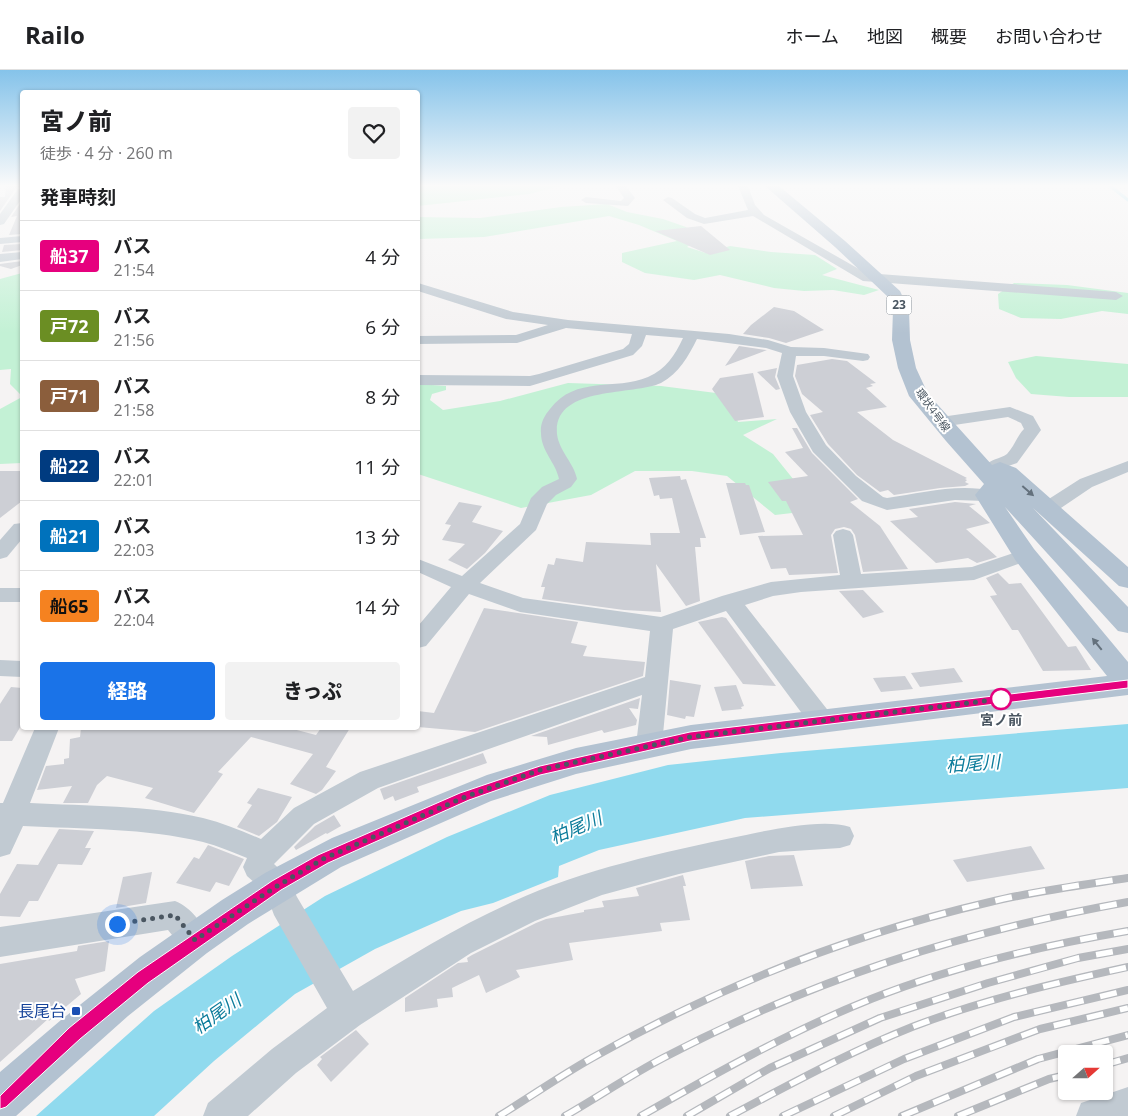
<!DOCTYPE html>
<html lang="ja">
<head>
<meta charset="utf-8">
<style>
  :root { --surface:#fff; --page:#f2f2f2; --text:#202124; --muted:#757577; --line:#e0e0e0; --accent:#1a73e8 }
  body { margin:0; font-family:"Open Sans","Noto Sans JP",sans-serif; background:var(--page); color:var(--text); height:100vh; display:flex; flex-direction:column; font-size:19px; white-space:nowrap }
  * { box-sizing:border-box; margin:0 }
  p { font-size:16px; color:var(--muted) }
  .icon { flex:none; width:28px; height:28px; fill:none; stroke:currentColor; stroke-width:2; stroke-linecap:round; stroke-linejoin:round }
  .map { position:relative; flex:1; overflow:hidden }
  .drawer { position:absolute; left:20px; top:20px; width:400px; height:640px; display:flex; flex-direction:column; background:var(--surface); border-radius:5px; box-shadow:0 1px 4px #0004 }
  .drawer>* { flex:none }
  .badge { padding:0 10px; border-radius:4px; font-size:18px; line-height:32px }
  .needle { width:32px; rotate:69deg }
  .tools { position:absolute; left:1058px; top:975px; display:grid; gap:10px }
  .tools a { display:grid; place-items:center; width:55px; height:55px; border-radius:5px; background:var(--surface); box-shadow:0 1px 4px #0004; font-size:25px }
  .you { position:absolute; width:25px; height:25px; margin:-12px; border:4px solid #fff; border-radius:50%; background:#1a73e8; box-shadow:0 0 0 8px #1a73e833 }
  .map>.badge { position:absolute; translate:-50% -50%; box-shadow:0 0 0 2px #fff }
  h2 { padding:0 20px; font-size:19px; line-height:45px }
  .round { display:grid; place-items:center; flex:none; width:52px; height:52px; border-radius:5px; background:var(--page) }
  .summary { display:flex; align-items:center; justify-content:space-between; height:85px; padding:0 20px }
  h1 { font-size:24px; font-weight:800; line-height:38px }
  .primary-button { display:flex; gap:10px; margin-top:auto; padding:10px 20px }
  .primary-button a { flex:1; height:58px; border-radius:5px; background:var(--accent); color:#fff; font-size:20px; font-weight:800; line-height:58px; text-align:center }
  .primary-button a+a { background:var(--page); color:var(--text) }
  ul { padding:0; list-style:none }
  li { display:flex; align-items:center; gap:15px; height:70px; padding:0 20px; border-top:1px solid var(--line) }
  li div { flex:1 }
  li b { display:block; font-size:19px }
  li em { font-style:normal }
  li .badge { min-width:55px; font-weight:700; text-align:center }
  header { display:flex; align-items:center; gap:30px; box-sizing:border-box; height:70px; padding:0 25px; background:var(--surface); border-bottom:1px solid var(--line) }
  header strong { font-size:24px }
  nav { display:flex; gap:28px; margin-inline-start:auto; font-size:18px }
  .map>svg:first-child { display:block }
</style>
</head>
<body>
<header>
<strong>Railo</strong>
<nav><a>ホーム</a><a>地図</a><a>概要</a><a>お問い合わせ</a></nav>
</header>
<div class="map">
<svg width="1128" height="1046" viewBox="0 0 1128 1046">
  <rect width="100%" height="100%" fill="#f5f3f3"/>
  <g fill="#c3f1d5">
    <path d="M418,116H561L529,124L418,136Z"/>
    <path d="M607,134L627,142L663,149L686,157L697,169L687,177L706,183L730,176L771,182L815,185L837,199L822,205L879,220L864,225L833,220L804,221L774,218L720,205L694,210L645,203L622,192V183L677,171L639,155L609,146L484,167L418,169V147L480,148L561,137Z"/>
    <path d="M22,203V326L10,314L11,299L0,300V209Z"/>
    <path d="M1014,213L1067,215L1128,223V244L1102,241L1061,249L1021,248L999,239L998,224Z"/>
    <path d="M1036,286L1128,294V327H1069L1031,324L1016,308L1008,292Z"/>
    <path d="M568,313L661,316L716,323L733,337L738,352L777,349L743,365L773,384L818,440L775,445L727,406L692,401H635L591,425L521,438L418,404V314L446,316V320L432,324L430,330L443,340L500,331Z"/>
    <path d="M22,327V393L0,394V339Z"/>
  </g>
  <path fill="#90daee" d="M1128,654V718L745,748L599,780L559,796L558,807L493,833L461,841L375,879L295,924L214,991L154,1046H36L154,941L232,886L325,826L447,767L550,725L668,695L781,683Z"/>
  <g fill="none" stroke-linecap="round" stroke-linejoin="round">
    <path stroke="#90daee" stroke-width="3" d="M1110,116L1128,130"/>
  </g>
  <g fill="#cdcfd5">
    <path d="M6,116H22L16,118L0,141V127H5Z"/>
    <path d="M22,131V164L9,165L17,146L11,147Z"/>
    <path d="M701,156L730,180L710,185L655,161Z"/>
    <path d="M22,174V180L2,182L4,175Z"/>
    <path d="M22,191V195L11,199L0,196V194Z"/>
    <path d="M774,237L794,241L824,260L786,273L769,268L743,264L751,255Z"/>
    <path d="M739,276L766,280H767L725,296Z"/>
    <path d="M832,289L847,291L876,313L870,314L873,316L866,318L887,337L857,342L893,370L967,408L965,409L967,410L965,412L969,414L965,416L940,418L894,425L888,420L880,422L857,405L828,374L810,345L823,342L802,324L795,306L797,295Z"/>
    <path d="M777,298L775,307L780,319L776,320L757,302Z"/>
    <path d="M753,303L764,347L735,351L712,319L720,308Z"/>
    <path d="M792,358H797L812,383L858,429L850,432L880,456L908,499L863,502L855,465L851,459L844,457L835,459L831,465L838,503L789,505L786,498L771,499L758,466L803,465L786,431H782L768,412L808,406L785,382L803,378Z"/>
    <path d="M0,401H22V431L0,448Z"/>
    <path d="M680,406L681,410L686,409L706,468H700L701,477H695L700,531L686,536L656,494L661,542L624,540L542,529L545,517H541L548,494L554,495L556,488L583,492L586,472L651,475L650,463H680L672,428L660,429L659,425L654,426L649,408Z"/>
    <path d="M726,413H745L746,415H749L765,462L740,465Z"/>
    <path d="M459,432L482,436L472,452L503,461L485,483L467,499L448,490L465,474L442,470L451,455L445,454Z"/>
    <path d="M955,432L976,434L969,436L990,453L966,459L997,487L977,493L968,488L936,493L890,451L918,447L909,439Z"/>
    <path d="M998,503L1009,514L1021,513L1068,577L1076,576L1091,600L1043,601L1018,560H1012L990,526L997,525L986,508Z"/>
    <path d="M863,520L884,542L863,548L839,521Z"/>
    <path d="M484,538L578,552L571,573L587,576L583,586L645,592L643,606L475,662L418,657V641L434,643Z"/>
    <path d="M722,547L726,548L776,616L743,614L698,552Z"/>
    <path d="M954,598L963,612L920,617L911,603Z"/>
    <path d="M905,606L913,619L881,622L873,608Z"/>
    <path d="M670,610L701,615L694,647L686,646L685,649L667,645Z"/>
    <path d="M736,615L744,636L741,637L742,639L722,641L714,617Z"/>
    <path d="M11,617L22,618V654L12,671H0V634Z"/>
    <path d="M640,628L638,639L629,638L637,650L636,655L604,663L602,660L548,675L547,667L531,666Z"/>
    <path d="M81,658H289L316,665L321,658H350L326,697L336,701L322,720L316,724L290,714L313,684L251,667L218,702L223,704L194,743L145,728L153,718L107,706L97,715L88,733H63L72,716L37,720L46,696L64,694V689L69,688L70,669L80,667Z"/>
    <path d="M483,683L487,693L417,717L419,722L395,731L393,726L384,730L380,719Z"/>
    <path d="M258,718L292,727L277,752L259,766L237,757L252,735L247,733Z"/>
    <path d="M334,745L341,756L327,764L326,763L296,780L294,777L315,756Z"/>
    <path d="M59,759L94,761L85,778H91L82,795L58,794L38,831H29L20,847L0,846V824L17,794L38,795Z"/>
    <path d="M208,775L244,789L229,816L216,812L210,822L176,813L194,787L199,789Z"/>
    <path d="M1031,776L1045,799L967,812L953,790Z"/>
    <path d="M794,785L803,816L751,819L745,791L769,786Z"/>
    <path d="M152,802L146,833L116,838L123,807Z"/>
    <path d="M683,805L686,816H683L690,850L660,853L662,861L569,873L573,890L516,900L520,907L486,923L479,905L452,918L453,927L437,929L438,937L405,942V928L458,893L468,892L467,888L472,885L536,853L546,849L584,842V840L604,837L602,831L639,826L636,818Z"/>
    <path d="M109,871L105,901L75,909L81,924L49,951L48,949L0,992V894L77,881L78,876Z"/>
    <path d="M356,960L369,974L331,1012L317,995L322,989L320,987Z"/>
  </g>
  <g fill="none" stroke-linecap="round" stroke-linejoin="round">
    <g fill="#c1cad2" fill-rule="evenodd">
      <path d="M616,116H626L635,128L628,136L586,133L581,130L586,127L621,131L624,128Z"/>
      <path d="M738,116H748L755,135L764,145L866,203L1116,222L1123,226L1116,230L863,211L753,146L704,154L687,148L663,130L668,127L672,128L695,144L705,148L748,140Z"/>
      <path d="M22,118V128L4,154L0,155V144L18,119Z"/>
      <path d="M22,166V172L0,174V168Z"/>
      <path d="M22,182V189L0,192V184Z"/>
      <path d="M418,213L513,242L568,250L729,264L768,270L791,277L824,278L868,284L870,287L868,290L863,291L824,286H796L793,306L806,342L826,375L856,406L883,427L887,428C921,423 959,413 993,421L995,425L993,429L986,431L955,430L887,440L862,431L813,382L790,342L777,306L782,283L766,278L697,269C688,287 679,303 661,313C633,326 553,315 557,364C559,381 574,393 577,409L571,417L556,425L547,434L536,460L480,513L523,528L661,547L722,526L771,512L840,505L833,465L836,461L843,459L850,461L853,465L861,504L972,497L1025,479L1032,481L1035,485L1032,489L974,510L801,522L773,526L745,535L830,643L833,650L830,657L821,659L812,657L726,541L673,559L662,675L658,682L649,685L640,682L636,675L642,625L378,718L314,754L274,794L287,806L297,827L353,921C405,889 456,857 512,832C584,799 664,782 741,766C769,760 823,748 850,757L854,766L850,775L840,778L779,782L679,804L602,825L535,851L471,883L360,955L296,1003L248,1046H203L208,1033L272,979L327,938L274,845L266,823L247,806L243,797L247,788C232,782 218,776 203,772C145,758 83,759 23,756L10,784L0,787V733H3L35,658H59L30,733C87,736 147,735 203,748C223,753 242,761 261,769L294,738L360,702L645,607L650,561L520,542L469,524L426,576L418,578V556L451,517L418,502V489L462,506L520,454L531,428L542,417L559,409C556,393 541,381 541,363C540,354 544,346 550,339C576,305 615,321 648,307C666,299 675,285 683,268L646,265L642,276L633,285L530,316L418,315V305L530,306L539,304L623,279L629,274L632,264L566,258L517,273L418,274V266L516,265L548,255L506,249L418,221Z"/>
      <path d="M1010,337L1033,346L1041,360L1017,393L994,401L988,400L985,396C990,389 1000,389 1007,384C1014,377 1017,366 1024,359L1021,353L1008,347L941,357L935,356L933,352L935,348L941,347Z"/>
      <path d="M1128,391V402L1092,417L1055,442L1048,444L1041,442L1039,438L1041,434L1080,409Z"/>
      <path d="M22,453V469L7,487L0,489V470L14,454Z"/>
      <rect x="0" y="518" width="22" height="14"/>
      <path d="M0,590L22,591V607L0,606Z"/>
      <path d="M175,831C191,837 203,854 210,870L206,880L195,885L184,880L168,860L0,887V857Z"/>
      <path d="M1128,1017V1046H1076L1081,1033Z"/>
    </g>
    <path fill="#b3c2d1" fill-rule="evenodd" d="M765,116H779L845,171L900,221L909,240L910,270L916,298L928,324L992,395L1000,392L1016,398L1128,497V518L1119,516L1033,438L1128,537V563L1118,561L1005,437L1034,479L1128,592V625L691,679L576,704L491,731L341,797L248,854L207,883L128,946L16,1046H0V1002L61,950L140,887L222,830L265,803L332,768L487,705L576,678L691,655L1107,606L1016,491L975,425L984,414L946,371L909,326L898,298L892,270L893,240L887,226L835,177Z"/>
    <g stroke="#b5b8bd" stroke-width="8">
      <g id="rail">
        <path d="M1104,995L1128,988"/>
        <path d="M499,1046C530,1027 560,1006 592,988C716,918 851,864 990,832C1035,821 1082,815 1128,808"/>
        <path d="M565,1046C598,1027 629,1006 663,988C814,909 960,862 1128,832"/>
        <path d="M641,1046C716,1003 791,961 871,929C954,896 1040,876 1128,861"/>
        <path d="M687,1046L770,998L880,948L988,913L1078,888L1128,879"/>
        <path d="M730,1046C789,1015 849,982 912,957C982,930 1055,913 1128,897"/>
        <path d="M783,1046L904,989L1014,947L1128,920"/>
        <path d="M834,1046L916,1006L1040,959L1128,938"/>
        <path d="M902,1046L1038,989L1128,965"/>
        <path d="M958,1046L1049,1009L1066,1005"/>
      </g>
    </g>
    <use href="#rail" stroke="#fff" stroke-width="5.5" stroke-dasharray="17" stroke-linecap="butt"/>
  </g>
  <defs><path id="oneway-solid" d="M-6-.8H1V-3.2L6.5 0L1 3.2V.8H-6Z" transform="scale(1.25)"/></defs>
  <g fill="#64717d">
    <use href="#oneway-solid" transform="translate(1028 421) rotate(41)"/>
    <use href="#oneway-solid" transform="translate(1097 574) rotate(-129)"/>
  </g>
  <linearGradient id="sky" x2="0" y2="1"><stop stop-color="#85c3ea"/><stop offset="0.44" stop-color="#fafafa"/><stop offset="1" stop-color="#fafafa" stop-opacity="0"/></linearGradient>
  <rect width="1128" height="263" fill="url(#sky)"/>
  <path fill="#e6007e" stroke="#fff" d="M1128,610V618L690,671L540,705L469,730L328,793L281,820L148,913L80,969L6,1037L0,1039V1026L69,958L138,902L272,811L318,785L460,723L540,696L690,662Z"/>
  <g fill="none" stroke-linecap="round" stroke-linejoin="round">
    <path stroke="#4a5661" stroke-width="5" stroke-dasharray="0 9" d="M117,854L175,845L195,870L277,816L323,789L465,727L540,700L690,667L1001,629"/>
  </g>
  <circle fill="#fff" stroke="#e6007e" stroke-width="2.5" cx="1001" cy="629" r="10"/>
  <rect fill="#1a4fb4" stroke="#fff" stroke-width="2" x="71" y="936" width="10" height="10" rx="2.5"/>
  <g text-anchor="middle" stroke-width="4" stroke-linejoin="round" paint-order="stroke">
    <g font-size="11" fill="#4a5661" stroke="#fff">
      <text transform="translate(933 340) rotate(54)" y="4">環状4号線</text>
    </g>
    <rect fill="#fff" stroke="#808990" stroke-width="1" x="886.5" y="225.5" width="25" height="19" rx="4"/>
    <g font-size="12" font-weight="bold" fill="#4a5661">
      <text x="899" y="239">23</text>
    </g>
    <g font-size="14" font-weight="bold" fill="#4a5661" stroke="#fff">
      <text x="1001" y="655">宮ノ前</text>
    </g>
    <g font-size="16" fill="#164399" stroke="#fff" text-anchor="end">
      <text x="66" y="947">長尾台</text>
    </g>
    <g font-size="18" font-style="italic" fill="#0c7c9b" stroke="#fff">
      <text transform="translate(973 694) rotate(-4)" y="6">柏尾川</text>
      <text transform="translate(576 758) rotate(-23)" y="6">柏尾川</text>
      <text transform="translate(217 944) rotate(-35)" y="6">柏尾川</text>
    </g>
  </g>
</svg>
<div class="tools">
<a><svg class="needle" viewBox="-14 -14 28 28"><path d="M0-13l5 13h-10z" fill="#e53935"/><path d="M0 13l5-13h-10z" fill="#757577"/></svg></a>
</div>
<div class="you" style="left:117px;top:854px"></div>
<section class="drawer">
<div class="summary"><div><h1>宮ノ前</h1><p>徒歩 · 4 分 · 260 m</p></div><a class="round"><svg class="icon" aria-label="heart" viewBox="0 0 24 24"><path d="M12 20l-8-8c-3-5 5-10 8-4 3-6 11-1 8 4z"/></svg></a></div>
<h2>発車時刻</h2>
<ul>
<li><span class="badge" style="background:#e6007e;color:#fff">船37</span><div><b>バス</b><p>21:54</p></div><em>4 分</em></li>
<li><span class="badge" style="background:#6b8e23;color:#fff">戸72</span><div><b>バス</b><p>21:56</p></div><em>6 分</em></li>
<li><span class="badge" style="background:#8b5e3c;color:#fff">戸71</span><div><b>バス</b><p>21:58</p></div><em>8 分</em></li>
<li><span class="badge" style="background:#003b80;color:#fff">船22</span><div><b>バス</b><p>22:01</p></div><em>11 分</em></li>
<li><span class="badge" style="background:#0072bc;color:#fff">船21</span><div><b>バス</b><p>22:03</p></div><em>13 分</em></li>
<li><span class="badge" style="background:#f58220;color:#111">船65</span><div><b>バス</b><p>22:04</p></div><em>14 分</em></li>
</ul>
<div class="primary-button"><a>経路</a><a>きっぷ</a></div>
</section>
</div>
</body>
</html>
